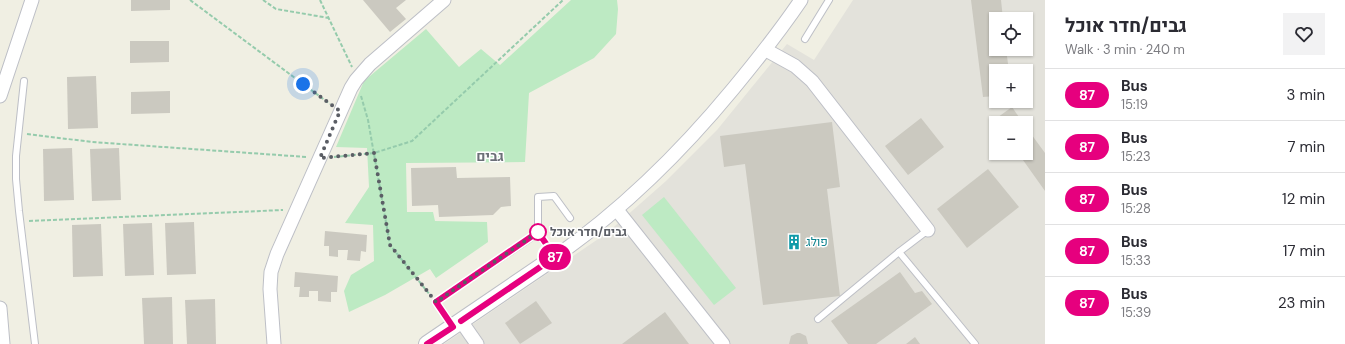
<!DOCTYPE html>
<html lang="en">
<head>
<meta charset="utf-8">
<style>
  :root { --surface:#fff; --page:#f2f2f3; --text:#2b2b33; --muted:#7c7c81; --line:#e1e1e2 }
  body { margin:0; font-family:"DM Sans",Heebo,sans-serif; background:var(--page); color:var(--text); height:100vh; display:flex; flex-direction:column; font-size:15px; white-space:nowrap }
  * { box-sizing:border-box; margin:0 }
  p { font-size:13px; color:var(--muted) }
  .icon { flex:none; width:22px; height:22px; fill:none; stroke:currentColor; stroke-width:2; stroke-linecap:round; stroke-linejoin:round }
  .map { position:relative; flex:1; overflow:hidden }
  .drawer { display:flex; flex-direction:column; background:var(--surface); width:300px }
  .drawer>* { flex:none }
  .badge { padding:0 8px; border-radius:13px; font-size:14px; line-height:26px }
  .fabs { position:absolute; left:989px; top:12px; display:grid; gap:8px }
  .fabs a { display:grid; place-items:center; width:44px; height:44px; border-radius:0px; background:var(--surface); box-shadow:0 1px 3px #0004; font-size:20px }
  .you { position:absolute; width:20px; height:20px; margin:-10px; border:3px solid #fff; border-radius:50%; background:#1a73e8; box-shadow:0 0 0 6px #1a73e833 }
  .map>.badge { position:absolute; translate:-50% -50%; box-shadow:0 0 0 2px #fff }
  .round { display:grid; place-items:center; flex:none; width:42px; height:42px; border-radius:0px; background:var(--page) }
  .overview { display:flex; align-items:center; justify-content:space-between; height:68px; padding:0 20px }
  h1 { font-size:19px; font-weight:700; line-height:30px }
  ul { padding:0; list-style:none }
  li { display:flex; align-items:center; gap:12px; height:52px; padding:0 20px; border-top:1px solid var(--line) }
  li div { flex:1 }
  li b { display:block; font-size:15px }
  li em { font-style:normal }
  li .badge { min-width:44px; font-weight:700; text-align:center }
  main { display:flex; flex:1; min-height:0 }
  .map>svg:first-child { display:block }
</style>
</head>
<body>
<main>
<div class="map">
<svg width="1045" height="344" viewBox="0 0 1045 344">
  <rect width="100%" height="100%" fill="#f0efe3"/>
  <path fill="#e3e2db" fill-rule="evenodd" d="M853,0H1045V344H444L607,233L666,181L717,130L787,44L814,60ZM996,19H1026V49H996ZM996,71H1026V101H996ZM996,123H1026V153H996Z"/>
  <g fill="#bdeac3">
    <path d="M571,0H617L618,9L616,34L594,58L529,93L525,162L406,163L407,212H433L435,221L487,222L488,242L436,278L430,269L385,295L349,312L344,291L351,275L374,261L373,225L345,223L369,187L367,148L336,147L364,81L426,29L459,67L481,49L500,65Z"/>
    <path d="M664,197L736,288L714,305L642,215Z"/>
  </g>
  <g fill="#cbc9c0">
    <path d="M131,0H170V10L131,11Z"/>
    <path d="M363,0H406L396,8L406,19L390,32Z"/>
    <path d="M971,0H1001L1003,19H996V49H1006L1009,71H996V96L983,97Z"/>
    <path d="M130,41H169V62L130,63Z"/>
    <path d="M96,76L98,128L68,129L67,77Z"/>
    <path d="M170,91V113L131,114V92Z"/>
    <path d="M1012,107L1023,123H996L994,120Z"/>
    <path d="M921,118L944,147L908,175L885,146Z"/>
    <path d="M832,122L840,187L827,189L840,296L763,305L745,164L724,167L720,136Z"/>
    <path d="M1026,127L1045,153V191L1018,153H1026Z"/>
    <path d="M72,148L74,200L44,201L43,149Z"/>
    <path d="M119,148L121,200L92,201L90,149Z"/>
    <path d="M456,167L457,178L510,177L511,206L501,207L493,215L439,217L438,205L412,206L411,168Z"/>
    <path d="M988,169L1019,207L967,248L937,209Z"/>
    <path d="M194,222L196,274L167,275L165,223Z"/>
    <path d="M152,223L154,275L125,276L123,224Z"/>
    <path d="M101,224L103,276L73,277L72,225Z"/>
    <path d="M325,231L367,235L366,252L361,251L360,261L347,260L348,250H338V257L329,256V246H324Z"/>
    <path d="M295,272L338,276L337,292H331V302L318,301V291H309V297H299L300,287H294Z"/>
    <path d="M900,272L915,293L922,291L932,304L876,344H848L831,321Z"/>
    <path d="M172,297L173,344H144L142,298Z"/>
    <path d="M215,299L216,344H187L185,300Z"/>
    <path d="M536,301L552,323L520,344L505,323Z"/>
    <path d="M665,312L689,344H622Z"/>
    <path d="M797,333H800L806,336L808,344H789L791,336Z"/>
    <path d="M915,337L920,344H906Z"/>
  </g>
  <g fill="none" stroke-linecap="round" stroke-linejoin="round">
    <g stroke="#bdbfc6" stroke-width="8">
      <g id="service">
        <path d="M805,39L829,0"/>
        <path d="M24,81L16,156V179L19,211L35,344"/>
        <path d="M538,233V197L554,196L570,218"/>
        <path d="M899,252L928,230"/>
        <path d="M818,319L899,252L975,344"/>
        <path d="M452,325L436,302L538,233L554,256"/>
      </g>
    </g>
    <g stroke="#bdbfc6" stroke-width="15">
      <g id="minor">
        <path d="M766,50L795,66L812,81L928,230"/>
        <path d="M0,96L32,0"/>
        <path d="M617,210L723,344"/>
        <path d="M555,257C622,210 681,152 733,89C757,60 780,31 801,0"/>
        <path d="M0,308L3,344"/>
        <path d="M461,321L477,344"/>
        <path d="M274,344L270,289L271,272L277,254L351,88L356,80L370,64L444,0"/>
      </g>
    </g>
    <g stroke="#bdbfc6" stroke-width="18">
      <path id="tertiary" d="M427,344L555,257"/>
    </g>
    <g stroke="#95cbac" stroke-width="2" stroke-dasharray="4 2" stroke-linecap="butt">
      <path d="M190,0L330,104"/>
      <path d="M263,0L276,9L329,18"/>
      <path d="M320,0L352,67"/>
      <path d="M361,96L368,120L390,245L430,295"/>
      <path d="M27,134L92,142L307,157"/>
      <path d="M334,157L374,153L412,141L563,0"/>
      <path d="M29,221L283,210"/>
    </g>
    <use href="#service" stroke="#fff" stroke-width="6"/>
    <use href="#minor" stroke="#fff" stroke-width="13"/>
    <use href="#tertiary" stroke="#fff" stroke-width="16"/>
  </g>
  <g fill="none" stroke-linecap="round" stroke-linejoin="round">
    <g stroke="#fff" stroke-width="9">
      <path id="line" d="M427,344L453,327L436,302L538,232L555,257L461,321"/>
    </g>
    <use href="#line" stroke="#e6007e" stroke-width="6"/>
    <path stroke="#5b5e65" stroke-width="4" stroke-dasharray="0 7.2" d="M303,84L340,111L320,158L374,153L390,245L436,302L538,232"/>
  </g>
  <defs>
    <g id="building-bare" transform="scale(1.2)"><path d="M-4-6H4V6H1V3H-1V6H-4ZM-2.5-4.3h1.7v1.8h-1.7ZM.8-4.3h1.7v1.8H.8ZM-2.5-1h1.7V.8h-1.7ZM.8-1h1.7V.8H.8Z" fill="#0f9aa8" stroke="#fff" stroke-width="2.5" paint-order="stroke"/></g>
  </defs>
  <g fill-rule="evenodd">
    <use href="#building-bare" x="794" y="242"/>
  </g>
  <circle fill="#fff" stroke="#e6007e" stroke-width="2" cx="538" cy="232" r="8"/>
  <g text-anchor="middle" stroke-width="3" stroke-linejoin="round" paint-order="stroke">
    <g font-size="12" font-weight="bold" fill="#5b5e65" stroke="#fff" text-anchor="start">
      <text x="550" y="236">גבים/חדר אוכל</text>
    </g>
    <g font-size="12" fill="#0d838f" stroke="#fff" text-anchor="start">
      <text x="806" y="246">פולג</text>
    </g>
    <g font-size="14" font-weight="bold" fill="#6c7078" stroke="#fff">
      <text x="490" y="161">גבים</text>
    </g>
  </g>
</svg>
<div class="fabs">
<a><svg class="icon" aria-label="locate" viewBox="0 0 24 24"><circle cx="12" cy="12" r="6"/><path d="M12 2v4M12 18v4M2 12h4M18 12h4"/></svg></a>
<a>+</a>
<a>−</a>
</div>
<div class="you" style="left:303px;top:84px"></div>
<b class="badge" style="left:555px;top:257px;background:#e6007e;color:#fff">87</b>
</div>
<section class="drawer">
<div class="overview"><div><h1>גבים/חדר אוכל</h1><p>Walk · 3 min · 240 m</p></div><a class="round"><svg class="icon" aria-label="heart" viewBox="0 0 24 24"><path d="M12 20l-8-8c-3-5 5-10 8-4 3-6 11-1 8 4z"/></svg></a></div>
<ul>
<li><span class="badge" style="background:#e6007e;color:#fff">87</span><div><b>Bus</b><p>15:19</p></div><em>3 min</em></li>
<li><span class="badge" style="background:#e6007e;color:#fff">87</span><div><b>Bus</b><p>15:23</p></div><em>7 min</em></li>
<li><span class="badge" style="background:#e6007e;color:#fff">87</span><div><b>Bus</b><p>15:28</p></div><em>12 min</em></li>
<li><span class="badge" style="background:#e6007e;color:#fff">87</span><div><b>Bus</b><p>15:33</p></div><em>17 min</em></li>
<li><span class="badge" style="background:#e6007e;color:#fff">87</span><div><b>Bus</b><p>15:39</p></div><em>23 min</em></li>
</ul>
</section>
</main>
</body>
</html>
